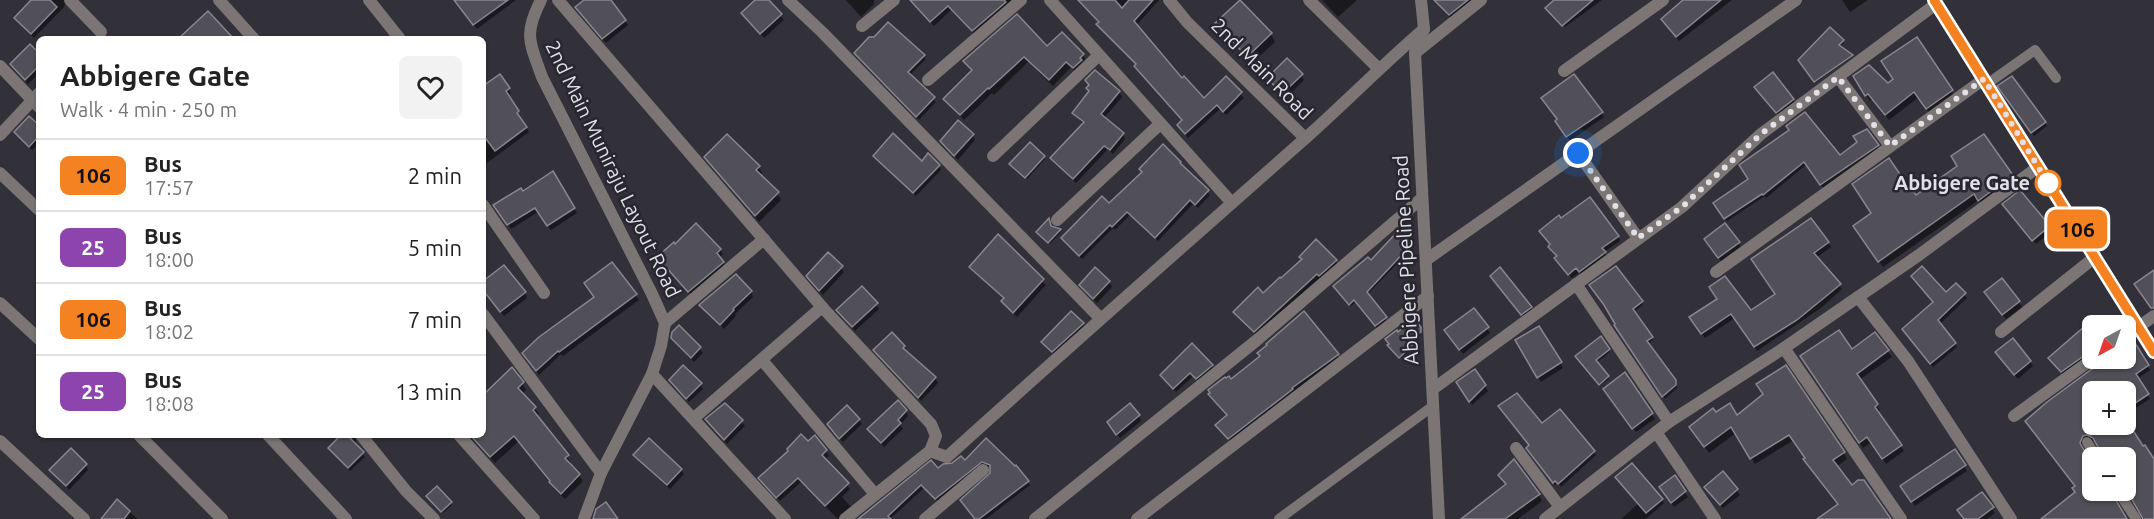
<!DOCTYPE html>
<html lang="en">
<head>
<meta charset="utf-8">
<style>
  :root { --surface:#fff; --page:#f2f2f2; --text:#222; --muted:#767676; --line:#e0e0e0 }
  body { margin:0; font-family:Ubuntu,sans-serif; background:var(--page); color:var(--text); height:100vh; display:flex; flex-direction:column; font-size:22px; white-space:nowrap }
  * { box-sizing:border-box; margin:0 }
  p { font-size:20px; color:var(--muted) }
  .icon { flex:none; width:33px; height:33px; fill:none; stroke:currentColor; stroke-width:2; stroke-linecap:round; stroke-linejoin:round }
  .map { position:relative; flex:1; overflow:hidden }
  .panel { position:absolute; left:36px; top:36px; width:450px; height:402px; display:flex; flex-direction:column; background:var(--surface); border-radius:9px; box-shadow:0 2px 4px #0004 }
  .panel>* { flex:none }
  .badge { padding:0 12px; border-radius:9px; font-size:21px; line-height:39px }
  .needle { width:39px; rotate:220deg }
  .fabs { position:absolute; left:2082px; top:315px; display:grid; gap:12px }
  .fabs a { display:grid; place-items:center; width:54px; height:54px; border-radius:9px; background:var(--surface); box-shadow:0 2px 4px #0004; font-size:30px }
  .you { position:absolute; width:30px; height:30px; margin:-15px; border:4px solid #fff; border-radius:50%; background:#1a73e8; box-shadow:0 0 0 9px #1a73e833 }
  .map>.badge { position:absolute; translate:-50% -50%; box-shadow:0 0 0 3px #fff }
  .round { display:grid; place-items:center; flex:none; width:63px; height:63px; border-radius:9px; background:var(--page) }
  .overview { display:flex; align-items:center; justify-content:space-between; height:102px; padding:0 24px }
  h1 { font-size:28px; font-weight:700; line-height:45px }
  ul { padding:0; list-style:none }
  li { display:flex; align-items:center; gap:18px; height:72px; padding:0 24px; border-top:2px solid var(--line) }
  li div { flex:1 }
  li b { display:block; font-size:22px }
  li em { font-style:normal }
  li .badge { min-width:66px; font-weight:700; text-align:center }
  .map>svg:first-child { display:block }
</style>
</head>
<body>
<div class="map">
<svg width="2154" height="519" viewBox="0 0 2154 519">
  <rect width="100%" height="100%" fill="#323038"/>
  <g fill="#0007">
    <path d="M33,0H66L64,7L34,38L16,18Z"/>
    <path d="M455,0H516L477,29Z"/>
    <path d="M586,0H609L628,25L606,43L580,12Z"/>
    <path d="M757,0H767L784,20L764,38L743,13Z"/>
    <path d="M846,0H874V4L861,17Z"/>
    <path d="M917,0H1012L975,35L951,10L934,26L917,7Z"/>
    <path d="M1090,0H1159L1136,26L1182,80L1204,100L1226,78L1244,98L1226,115L1220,109L1188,138L1178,125L1183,121L1138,71L1137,65L1101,29L1100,23L1087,10L1084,5Z"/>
    <path d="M1322,0H1357L1338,17Z"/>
    <path d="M1434,0H1477L1453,21Z"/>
    <path d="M1556,0H1602L1565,27L1550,9Z"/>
    <path d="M1686,0H1732L1679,41L1665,24Z"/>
    <path d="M1842,0H1868L1850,12Z"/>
    <path d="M1240,2L1271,34L1275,42L1252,63L1221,30L1217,23Z"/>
    <path d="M888,24L926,59L910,75L936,102L919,120L858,57Z"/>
    <path d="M1917,39L1955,97L1930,114L1919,97L1889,120L1873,99L1870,101L1855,76L1888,85L1895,80Z"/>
    <path d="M1842,41L1844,43L1839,47L1852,57L1816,82L1800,60Z"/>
    <path d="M1047,49L1083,54L1086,61L1077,74L1071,67L1053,86L1028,62L994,95L992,93L964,120L945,99L972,72L965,61Z"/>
    <path d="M39,55V73L28,84L12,64Z"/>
    <path d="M1095,72L1119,92L1122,97L1104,118L1123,134L1125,139L1113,154L1108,149L1076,183L1052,158L1084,124L1073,113L1090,92V86Z"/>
    <path d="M1773,74L1796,104L1779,117L1759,92Z"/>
    <path d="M1301,75L1304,80L1286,98L1269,79Z"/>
    <path d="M500,76L511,93L507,96L529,132L483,166V144L488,139L483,131V88Z"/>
    <path d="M2002,90L2045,122L2047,126L2034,136Z"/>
    <path d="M1601,112L1604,117L1570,141L1560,126Z"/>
    <path d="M39,127V143L32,150L15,133Z"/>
    <path d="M1790,130L1840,157L1877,146L1879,149L1823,188L1807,164L1766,198L1765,196L1727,221L1715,203L1750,180Z"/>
    <path d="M973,135L975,140L958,160L941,141Z"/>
    <path d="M1984,136L2015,183L1983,207L1979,200L1883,267L1859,233L1916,197L1959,166Z"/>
    <path d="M875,156L939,166L941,170L916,196Z"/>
    <path d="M706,157L759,167L762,173L760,176L777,193L781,200L759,222Z"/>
    <path d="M1043,157L1045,159L1027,179L1011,164Z"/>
    <path d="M1180,163L1210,195L1198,208L1193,204L1158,241L1130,215L1115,230L1113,228L1082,259L1065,243L1063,239L1109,205Z"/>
    <path d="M552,173L577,213L551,230L538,212L511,229L498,210Z"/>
    <path d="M2007,209L2048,227L2051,232L2036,244Z"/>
    <path d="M1561,220L1618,236L1620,241L1604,252L1607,257L1583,275L1580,272L1572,278L1559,263L1558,257L1549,247Z"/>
    <path d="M1811,220L1831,247L1816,258L1842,289L1821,308L1757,351L1735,318L1705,338L1691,317L1751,312L1777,295Z"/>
    <path d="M1051,227L1061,232L1050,244L1039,234Z"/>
    <path d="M998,237L1046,285L1017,317L1006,306L1003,301L1005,300L971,267Z"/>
    <path d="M1316,241L1339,265L1257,336L1235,313L1263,295L1303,260Z"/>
    <path d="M1738,243L1741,247L1722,262L1708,244Z"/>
    <path d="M675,246L720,250L723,254L719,258L726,267L692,296L662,262Z"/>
    <path d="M1409,246L1411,249L1367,295L1387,321L1377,328L1356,302L1351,306L1336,289L1371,262Z"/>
    <path d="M612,264L639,300L563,356L561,354L539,375L527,358L596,298Z"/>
    <path d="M841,267L844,272L823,295L811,281Z"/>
    <path d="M1616,268L1643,305L1633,312L1653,340L1647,345L1677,384V388L1665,399L1591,286Z"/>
    <path d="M2002,280L2022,307L2006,319L1989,297Z"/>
    <path d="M1494,281L1531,307L1533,312L1525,318Z"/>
    <path d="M1109,282L1112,287L1097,303L1084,290Z"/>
    <path d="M483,283L525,293L527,298L504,316L483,290Z"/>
    <path d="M1956,285L1967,298L1940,324L1957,347L1933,367L1906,333Z"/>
    <path d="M751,292L753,297L735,314L736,316L724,329L701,305Z"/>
    <path d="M876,304L879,309L855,331L838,310Z"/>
    <path d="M1474,310L1490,333L1463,354L1449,335Z"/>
    <path d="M1082,324L1085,328L1055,356L1043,342Z"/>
    <path d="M2089,324L2092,328V356L2064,375L2053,363Z"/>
    <path d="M679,327L703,353L694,362L672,338Z"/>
    <path d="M1420,327L1421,334L1413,342L1416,345L1401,358L1390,347Z"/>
    <path d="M1539,328L1563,368L1541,382L1517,341Z"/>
    <path d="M892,334L904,347L906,352L935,378L938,383L921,401L878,355Z"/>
    <path d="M1875,334L1892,357L1859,380L1877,405L1880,411L1878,413L1904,451L1886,464L1872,442L1863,448L1805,363L1852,351Z"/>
    <path d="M1600,338L1610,352L1596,363L1609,379L1599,386L1577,356Z"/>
    <path d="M2135,346L2150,370L2137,379L2150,399L2126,414V392H2092V424H2126V422L2142,448L2154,461V517L2145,519L2126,489V458L2095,440L2086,439L2081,448L2092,465V490H2113L2112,499L2125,519H2044L2077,493V486L2048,403L2103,363V358H2126V351Z"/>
    <path d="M1337,355L1340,359L1231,442L1220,429L1228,416L1213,399L1231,381L1261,357Z"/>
    <path d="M2000,357L2030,362L2033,366L2018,379Z"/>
    <path d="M1212,366L1214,369L1199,382L1193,376L1176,392L1161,375Z"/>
    <path d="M1625,374L1655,419L1636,432L1608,394Z"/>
    <path d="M671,380L700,384L703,389L689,402Z"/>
    <path d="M522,383L526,390L522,394L535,408L539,414L536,417L567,456L571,463L569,464L583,481L565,499L554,489L519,441L495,463L468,435H483V397Z"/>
    <path d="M1458,383L1485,386L1488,391L1472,405Z"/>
    <path d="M725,405L745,426L727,444L707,420Z"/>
    <path d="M906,411L908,416L900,425L903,429L884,447L869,430Z"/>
    <path d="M1560,411L1596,455L1561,487L1558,483L1555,485L1530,451L1542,425Z"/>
    <path d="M1716,414L1737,417L1844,453L1847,459L1836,467L1852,487L1889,519H1820L1839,505L1794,440L1755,464L1736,433L1709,453L1694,433Z"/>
    <path d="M1139,416L1141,421L1120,438L1111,427Z"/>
    <path d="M859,420L862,424L843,442L831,429Z"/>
    <path d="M343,435H356V447L365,457L350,471L330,449Z"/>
    <path d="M986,440L1015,468L1030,485L986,519H976L992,474V469L990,466L980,467L939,502L924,488L890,519H861L938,470L965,462Z"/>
    <path d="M826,451L829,456L824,460L850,489L842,497L853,509L841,519H838L801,482L780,501L763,483Z"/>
    <path d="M1955,451L1967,471L1915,506L1905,491Z"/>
    <path d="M635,455L681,470L684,474L670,489L638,460Z"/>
    <path d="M86,465L88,470L69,490L51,470Z"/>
    <path d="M1723,473L1740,495L1723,508L1709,492Z"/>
    <path d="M1500,475L1539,495L1542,501L1518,519H1463L1507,485Z"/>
    <path d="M1675,477L1688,497L1674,507L1663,492Z"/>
    <path d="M437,488L452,505L443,513L429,498Z"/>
    <path d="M1981,494L1995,513L1987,519H1965Z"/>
    <path d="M1662,500L1664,503L1646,519H1621L1638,504Z"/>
    <path d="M117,502L138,519H103Z"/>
  </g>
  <g fill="#514f57" stroke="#898690" stroke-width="1.5">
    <path d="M31,0H50L57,7L31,34L14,18Z"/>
    <path d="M454,0H508L473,25Z"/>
    <path d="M584,0H611L626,20L602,39L575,7Z"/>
    <path d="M755,0H769L782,14L760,34L741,13Z"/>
    <path d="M910,0H1004L1006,2L972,31L948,6L930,22Z"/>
    <path d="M1078,0H1115L1122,8L1129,0H1153L1134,21L1182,78L1184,76L1204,98L1226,76L1242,92L1223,112L1217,105L1185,134L1177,125L1182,120L1134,66L1136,64L1096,24L1099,22Z"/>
    <path d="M1240,0L1272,33L1247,57L1215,23Z"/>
    <path d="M1434,0H1468L1449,15Z"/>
    <path d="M1554,0H1593L1562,26L1545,8Z"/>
    <path d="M1683,0H1721L1676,37L1661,19Z"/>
    <path d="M208,11L234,39H178Z"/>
    <path d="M1017,14L1047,46L1062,32L1084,54L1080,58L1082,60L1073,68L1066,62L1049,80L1024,57L989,89L988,88L960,115L943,99L972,70L963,61Z"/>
    <path d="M888,22L925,55L908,72L935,97L916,117L854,53L869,37H874Z"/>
    <path d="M1830,27L1844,40L1839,45L1853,55L1814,82L1798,60Z"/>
    <path d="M1917,37L1953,90L1926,109L1914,92L1885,115L1868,94L1865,96L1853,76L1869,65L1888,83L1893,79L1881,61Z"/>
    <path d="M30,44L39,53V66L25,80L10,64Z"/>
    <path d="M1287,58L1303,74L1282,94L1267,78Z"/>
    <path d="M1095,70L1120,91L1101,114L1124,133L1110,150L1104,146L1073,179L1050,158L1084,122L1072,113L1089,91L1086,88L1089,85L1085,80Z"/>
    <path d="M1773,72L1794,99L1776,113L1754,87Z"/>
    <path d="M500,74L510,88L506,91L519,111L517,113L527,127L495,151L483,135V86Z"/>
    <path d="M1574,74L1603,112L1566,137L1555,121L1557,119L1541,98Z"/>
    <path d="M2012,76L2046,122L2031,133L1997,86Z"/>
    <path d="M1805,112L1840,155L1857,142L1853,136L1867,129L1879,145L1820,185L1804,162L1763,195L1762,194L1724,219L1713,203L1748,179L1739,165L1789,130L1786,126Z"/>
    <path d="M29,116L39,125V136L29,147L14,132Z"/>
    <path d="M958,120L974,134L954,156L940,141Z"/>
    <path d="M893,133L922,161L928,153L940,165L913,193L873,156Z"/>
    <path d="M727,134L760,166L756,170L779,192L755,216L704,157Z"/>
    <path d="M1984,134L2013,175L1978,201L1974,194L1878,262L1853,226L1871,213L1852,184L1889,158L1912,192L1913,191L1916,195L1957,166L1951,156Z"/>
    <path d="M1030,142L1045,156L1025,178L1009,164Z"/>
    <path d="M1163,144L1181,162L1180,163L1209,190L1195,205L1190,200L1155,238L1127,212L1112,227L1110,225L1079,256L1061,238L1102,196L1109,203L1142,172L1139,169Z"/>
    <path d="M553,171L575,208L547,226L535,208L507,225L493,205L521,188L523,191Z"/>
    <path d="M2020,190L2050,226L2032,241L2002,204Z"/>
    <path d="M1590,197L1619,236L1602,248L1606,252L1579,272L1576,268L1568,275L1554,258L1557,256L1548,247L1550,244L1539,231L1559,215L1561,218Z"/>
    <path d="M1049,218L1051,226L1061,229L1048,243L1036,232Z"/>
    <path d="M1811,218L1829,242L1814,253L1841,284L1797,320L1754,347L1731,314L1701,334L1689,317L1717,299L1709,287L1725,276L1751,310L1775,294L1751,259Z"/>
    <path d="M696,223L721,249L717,253L724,262L688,292L657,257L674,242L675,244Z"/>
    <path d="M1725,223L1740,242L1718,258L1704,239Z"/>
    <path d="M1397,232L1410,246L1367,292L1387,317L1375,326L1354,300L1349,305L1333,286L1368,257L1371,260Z"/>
    <path d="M998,234L1044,279L1013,313L1001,301L1004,298L969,267Z"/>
    <path d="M1316,239L1337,260L1319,276L1317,274L1254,332L1233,312L1258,287L1263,293L1280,277L1281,278L1302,259L1299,257Z"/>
    <path d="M828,252L843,266L819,291L806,276Z"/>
    <path d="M612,262L637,294L559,352L558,351L536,371L522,353L539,337L594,297L584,283Z"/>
    <path d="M504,265L526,292L500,312L483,290V281Z"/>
    <path d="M1616,266L1643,301L1633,309L1653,337L1647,341L1676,380V385L1662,397L1614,325L1615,324L1604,305L1589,285Z"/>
    <path d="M1922,266L1946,292L1956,283L1966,293L1938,320L1956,343L1930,364L1902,329L1933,302L1911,276Z"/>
    <path d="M1095,267L1110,281L1093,299L1079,285Z"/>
    <path d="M1500,267L1532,307L1521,315L1490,276Z"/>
    <path d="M2154,270V308H2151L2134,284Z"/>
    <path d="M736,274L752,291L733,309L734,310L720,325L699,305Z"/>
    <path d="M2002,278L2020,301L2002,315L1984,292Z"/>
    <path d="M862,286L878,303L852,327L836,310Z"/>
    <path d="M1474,308L1489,327L1459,350L1444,330Z"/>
    <path d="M1071,311L1084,323L1052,352L1041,342Z"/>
    <path d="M1304,311L1339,354L1292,388L1293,389L1228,439L1215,425L1227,415L1208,394L1210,393L1208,390L1225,377L1226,378L1229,376L1231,379L1260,356L1257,353L1267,345L1266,344Z"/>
    <path d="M1413,318L1421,327V332L1413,339L1416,342L1399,358L1387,345L1389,344L1385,339L1397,330L1398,332Z"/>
    <path d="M2092,320V350L2061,372L2048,358Z"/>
    <path d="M679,325L701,347L691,358L671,338L672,332Z"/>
    <path d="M1539,326L1562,362L1537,378L1515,340Z"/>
    <path d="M1839,330L1852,349L1875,332L1889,350L1857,374L1878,404L1875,407L1902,445L1882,459L1867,437L1859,443L1800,356Z"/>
    <path d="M892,332L905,346L903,348L936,377L918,398L873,350Z"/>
    <path d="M1601,336L1610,349L1596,360L1609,376L1599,385L1575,356Z"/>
    <path d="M2013,338L2031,361L2014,375L1995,352Z"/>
    <path d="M1192,343L1213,365L1196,379L1190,373L1173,389L1160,375Z"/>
    <path d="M2135,343L2149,365L2136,374L2149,394L2126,409V392H2092V424H2129L2143,446L2145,445L2154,459V519H2143L2126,489V482L2132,477L2126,467V458H2104L2093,438L2087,435L2083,436L2080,443L2092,464V490H2110L2127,519H2041L2075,492L2072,488L2075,486L2025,421L2047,402L2092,369L2112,358H2126V350Z"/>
    <path d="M683,365L702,383L686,399L669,380Z"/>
    <path d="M1786,365L1845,452L1833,460L1852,485L1858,480H1864L1891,519H1817L1838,504L1803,459L1805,458L1789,435L1750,459L1731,427L1704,447L1689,427L1713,408L1716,412L1730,403L1737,415L1763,394L1756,384Z"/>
    <path d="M512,367L524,382L518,388L536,407L533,410L569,455L565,458L580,474L561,494L549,482L550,481L514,436L490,457L470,435H483V395Z"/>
    <path d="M1475,369L1486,385L1469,402L1456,382Z"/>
    <path d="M1625,372L1653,413L1632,429L1603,389Z"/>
    <path d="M1517,393L1542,423L1560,409L1595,451L1558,484L1555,481L1553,483L1526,448L1529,445L1498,406Z"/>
    <path d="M898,400L907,410L898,420L901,423L881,443L867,429Z"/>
    <path d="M725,403L743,420L724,440L705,419Z"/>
    <path d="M1130,403L1140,415L1116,435L1107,422Z"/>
    <path d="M847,405L860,419L839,439L827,424Z"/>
    <path d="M801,434L808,441L815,435L827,450L822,455L849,483L825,506L798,478L776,498L758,478L788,451L787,449Z"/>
    <path d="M341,435H347L364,452L348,468L328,448Z"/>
    <path d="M649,438L682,469L667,485L633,455Z"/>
    <path d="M986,438L1015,466L1016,465L1029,481L979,519H975L960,500L990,473V465L982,462L935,499L921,485L888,516L891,519H858L931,460L938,468L943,464L952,463L961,456L965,460Z"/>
    <path d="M71,448L87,464L66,486L49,470Z"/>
    <path d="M1955,449L1966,465L1911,502L1900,486Z"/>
    <path d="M1514,459L1540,494L1505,519H1461L1506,484L1498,475Z"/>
    <path d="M1632,463L1663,499L1646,513L1615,477Z"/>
    <path d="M1723,471L1738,489L1720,505L1704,487Z"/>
    <path d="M1675,475L1686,491L1671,503L1659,487Z"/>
    <path d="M437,486L452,502L441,512L426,496Z"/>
    <path d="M1982,492L1994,507L1978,519H1964L1957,510Z"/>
    <path d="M117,499L130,511L124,519H101Z"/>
    <path d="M606,502L618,519H593L596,509Z"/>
  </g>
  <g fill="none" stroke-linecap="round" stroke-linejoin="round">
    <g stroke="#7b7675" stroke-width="10">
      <path d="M1987,84L2035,50L2056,78"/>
      <path d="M2087,442L2097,458"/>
      <path d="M2117,490L2136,519"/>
      <path d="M1279,519L1433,406"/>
    </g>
    <g stroke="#7b7675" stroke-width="12">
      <path d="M70,0L101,32"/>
      <path d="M219,0L254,39"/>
      <path d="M369,0L400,39"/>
      <path d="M541,0C523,35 530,43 542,77L652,294L665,323L661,346L652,374L601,473L584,519"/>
      <path d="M558,0L822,307L931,424L936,436L930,451L845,519"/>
      <path d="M788,0L822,32L1100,318"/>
      <path d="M1050,0L1232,203"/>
      <path d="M1169,0L1187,22L1305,138"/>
      <path d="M1309,0L1378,68"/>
      <path d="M862,26L894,0"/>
      <path d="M1415,53L1481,0"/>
      <path d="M0,66L39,107"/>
      <path d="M1564,71L1663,0"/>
      <path d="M1838,77L1890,146"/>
      <path d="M928,80L1021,0"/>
      <path d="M0,135L39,93"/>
      <path d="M1578,153L1638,238"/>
      <path d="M993,156L1098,56"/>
      <path d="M0,173L39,210"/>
      <path d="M483,205L544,293"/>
      <path d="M1057,220L1160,124"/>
      <path d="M1426,260L1796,0"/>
      <path d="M1716,272L1984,79"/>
      <path d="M1576,284L1669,422"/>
      <path d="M1858,297L1908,361L2011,519"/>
      <path d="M0,303L39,339"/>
      <path d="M483,314L601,473"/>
      <path d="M665,323L764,239"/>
      <path d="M2001,332L2095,257"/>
      <path d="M2126,336L2154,316"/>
      <path d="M1784,348L1901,519"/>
      <path d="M762,360L874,493"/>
      <path d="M652,374L785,519"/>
      <path d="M1433,389L1682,207L1761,134L1936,4"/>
      <path d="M2014,416L2094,358"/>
      <path d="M694,418L822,307"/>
      <path d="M1656,432L1715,519"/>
      <path d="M139,435L222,519"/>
      <path d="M268,435L346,519"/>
      <path d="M361,435L406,491L434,519"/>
      <path d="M459,435L534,519"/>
      <path d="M0,441L84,519"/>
      <path d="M1516,448L1560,507"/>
      <path d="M930,451L947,457C1064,351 1182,247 1300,143C1342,106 1381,66 1424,29"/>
      <path d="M925,519L983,470"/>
      <path d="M1035,519L1257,340L1422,198"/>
      <path d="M1137,519L1428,296"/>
      <path d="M1545,519L1669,422L1784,348L1858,297L1919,255L2038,167"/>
    </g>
    <path stroke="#7b7675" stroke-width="12" d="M1421,0L1424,29L1415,53L1439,519"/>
    <path stroke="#a49c9b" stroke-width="12" d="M1934,0L2154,352"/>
  </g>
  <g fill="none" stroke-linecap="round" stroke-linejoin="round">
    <g stroke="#fff" stroke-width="14">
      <path id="line" d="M1934,0L2154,352"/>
    </g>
    <use href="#line" stroke="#f58220" stroke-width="9"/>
    <path stroke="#e2e1e6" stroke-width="6" stroke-dasharray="0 10.8" d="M1578,153L1638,238L1682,207L1761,134L1838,77L1890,146L1984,79L2048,183"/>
  </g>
  <circle fill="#fff" stroke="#f58220" stroke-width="3" cx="2048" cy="183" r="12"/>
  <g text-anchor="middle" stroke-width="5" stroke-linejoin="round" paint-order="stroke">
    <g font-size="20" fill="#e2e1e6" stroke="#28262e">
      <text transform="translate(1262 69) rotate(45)" y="7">2nd Main Road</text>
      <text transform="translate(613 169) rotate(64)" y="7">2nd Main Muniraju Layout Road</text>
      <text transform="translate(1406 260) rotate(-93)" y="7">Abbigere Pipeline Road</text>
    </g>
    <g font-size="20" font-weight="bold" fill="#e2e1e6" stroke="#28262e" text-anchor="end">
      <text x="2030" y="190">Abbigere Gate</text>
    </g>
  </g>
</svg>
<div class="fabs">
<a><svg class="needle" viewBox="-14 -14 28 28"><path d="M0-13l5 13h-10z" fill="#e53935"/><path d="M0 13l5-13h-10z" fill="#767676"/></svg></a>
<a>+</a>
<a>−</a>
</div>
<div class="you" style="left:1578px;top:153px"></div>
<b class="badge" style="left:2077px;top:229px;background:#f58220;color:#111">106</b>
<section class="panel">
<div class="overview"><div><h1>Abbigere Gate</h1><p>Walk · 4 min · 250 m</p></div><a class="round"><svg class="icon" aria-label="heart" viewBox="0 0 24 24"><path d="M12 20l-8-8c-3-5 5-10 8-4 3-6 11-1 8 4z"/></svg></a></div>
<ul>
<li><span class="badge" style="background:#f58220;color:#111">106</span><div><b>Bus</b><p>17:57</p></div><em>2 min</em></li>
<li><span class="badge" style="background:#8e44ad;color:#fff">25</span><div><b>Bus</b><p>18:00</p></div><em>5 min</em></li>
<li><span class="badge" style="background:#f58220;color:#111">106</span><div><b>Bus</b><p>18:02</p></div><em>7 min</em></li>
<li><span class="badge" style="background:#8e44ad;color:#fff">25</span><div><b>Bus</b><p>18:08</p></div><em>13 min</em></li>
</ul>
</section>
</div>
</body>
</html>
